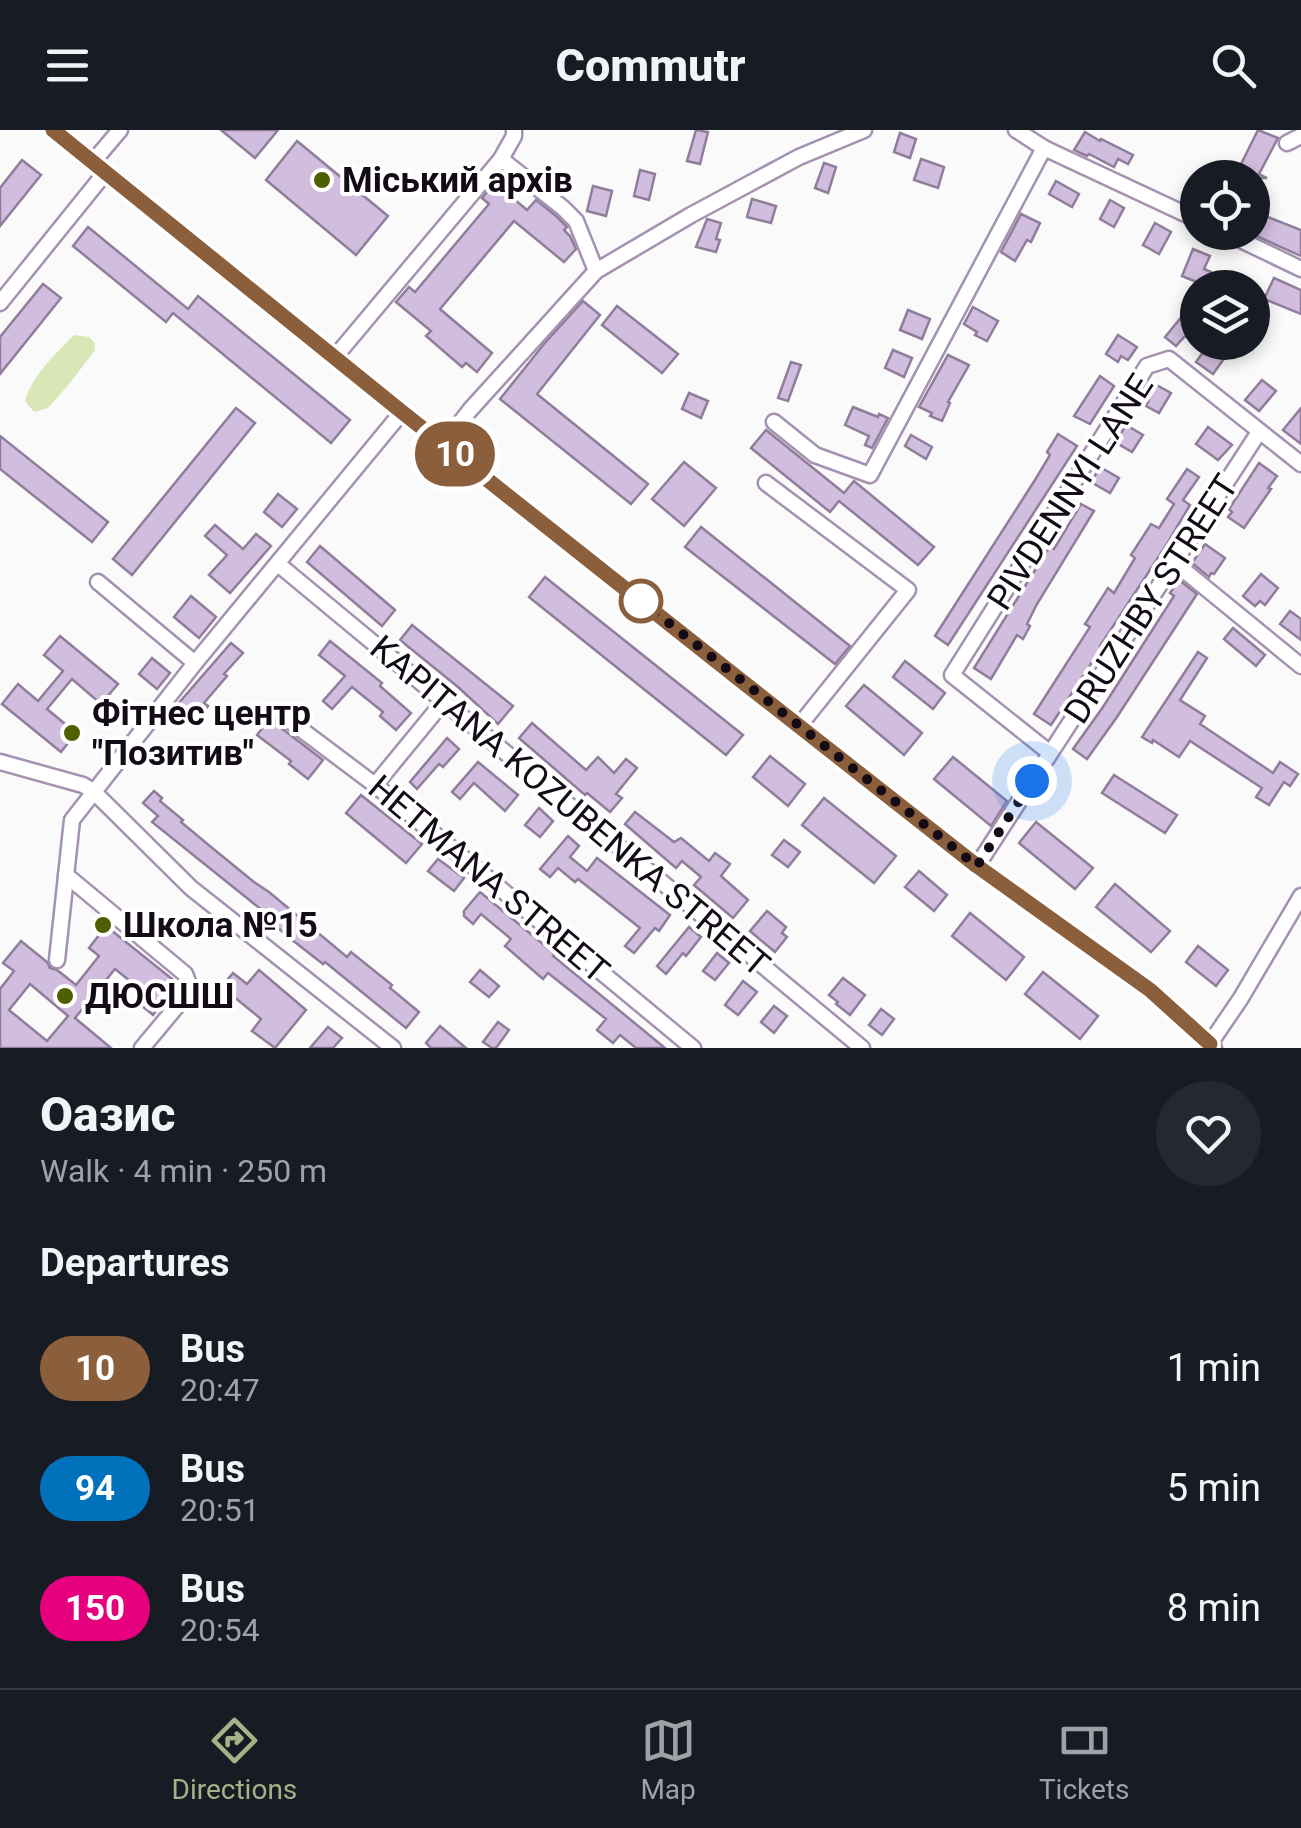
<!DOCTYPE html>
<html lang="en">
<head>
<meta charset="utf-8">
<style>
  :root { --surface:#171b24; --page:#242831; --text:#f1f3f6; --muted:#9ea1a6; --line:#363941; --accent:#a8b088 }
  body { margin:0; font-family:Roboto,sans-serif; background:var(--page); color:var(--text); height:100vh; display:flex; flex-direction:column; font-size:38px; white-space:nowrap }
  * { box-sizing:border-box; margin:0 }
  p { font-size:32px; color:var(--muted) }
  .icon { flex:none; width:55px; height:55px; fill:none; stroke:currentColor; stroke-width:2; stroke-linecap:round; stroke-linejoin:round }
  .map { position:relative; height:918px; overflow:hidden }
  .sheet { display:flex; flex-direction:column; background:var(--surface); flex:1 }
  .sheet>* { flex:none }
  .badge { padding:0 20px; border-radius:32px; font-size:35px; line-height:65px }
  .buttons { position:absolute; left:1180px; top:30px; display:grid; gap:20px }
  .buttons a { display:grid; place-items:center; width:90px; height:90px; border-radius:50%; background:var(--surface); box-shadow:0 5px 15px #0003; font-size:50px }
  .you { position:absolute; width:50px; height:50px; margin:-25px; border:8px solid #fff; border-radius:50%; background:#1a73e8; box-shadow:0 0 0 15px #1a73e833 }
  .map>.badge { position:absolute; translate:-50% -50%; box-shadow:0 0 0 5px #fff }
  h2 { padding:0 40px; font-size:38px; line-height:90px }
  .round { display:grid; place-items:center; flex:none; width:105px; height:105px; border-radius:52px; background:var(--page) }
  .head { display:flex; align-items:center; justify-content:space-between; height:170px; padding:0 40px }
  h1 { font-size:48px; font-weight:800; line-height:75px }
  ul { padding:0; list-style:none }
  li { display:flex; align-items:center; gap:30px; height:120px; padding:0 40px }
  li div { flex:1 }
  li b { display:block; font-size:38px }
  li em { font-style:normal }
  li .badge { min-width:110px; font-weight:700; text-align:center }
  header { display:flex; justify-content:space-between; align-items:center; height:130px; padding:0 40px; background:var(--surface); font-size:45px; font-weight:800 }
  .dock { display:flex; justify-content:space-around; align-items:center; height:140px; border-top:2px solid var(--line); background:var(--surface); font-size:28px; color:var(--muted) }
  .dock a { display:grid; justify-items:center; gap:5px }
  .dock .on { color:var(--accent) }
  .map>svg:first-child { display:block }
</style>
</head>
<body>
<header><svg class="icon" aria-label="menu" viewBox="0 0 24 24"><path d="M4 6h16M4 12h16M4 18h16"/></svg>Commutr<svg class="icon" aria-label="search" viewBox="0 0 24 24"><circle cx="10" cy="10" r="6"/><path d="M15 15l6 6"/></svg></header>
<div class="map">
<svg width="1301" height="918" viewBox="0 0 1301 918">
  <rect width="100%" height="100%" fill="#fafafa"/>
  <path fill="#d9e7b7" d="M74,205L89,207L94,212L95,220L70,253L48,278L34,282L25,271C32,246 56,223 74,205Z"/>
  <g fill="#d1bddd" stroke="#907d9b" stroke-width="2.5" fill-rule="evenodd">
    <path d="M221,0H278L255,28Z"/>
    <path d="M696,0L708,2L700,34L687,31Z"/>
    <path d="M1258,0L1278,8L1259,44L1267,48H1230L1236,34L1240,36Z"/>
    <path d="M1085,2L1100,11L1101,9L1133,25L1128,34L1118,29L1114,37L1089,24L1087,26L1074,20Z"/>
    <path d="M900,3L916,9L910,28L894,22Z"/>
    <path d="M297,11L388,86L356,125L266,50Z"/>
    <path d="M921,29L944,37L938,58L914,50Z"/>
    <path d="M22,30L41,45L0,96V58Z"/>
    <path d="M824,33L836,37L828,63L815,58Z"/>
    <path d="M640,40L655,44L649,70L634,66Z"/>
    <path d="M1056,51L1079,64L1072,77L1049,64Z"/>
    <path d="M495,53L527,80L536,70L556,86L567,97L564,100L570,106L576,119L564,132L514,91L440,179L492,223L477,242L466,233L462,237L426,206L431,201L396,172L409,157L415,162L489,74L482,68Z"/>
    <path d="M593,56L612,61L606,86L587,81Z"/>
    <path d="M752,69L776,76L771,93L747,87Z"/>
    <path d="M1110,70L1124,78L1114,97L1100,89Z"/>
    <path d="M1021,84L1040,93L1031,112L1027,110L1015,131L1001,122Z"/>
    <path d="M1260,84L1301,100V126L1252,104Z"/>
    <path d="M707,89L721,93L716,109L720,110L716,122L696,117Z"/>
    <path d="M1155,93L1171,102L1159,124L1143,115Z"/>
    <path d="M88,97L188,179L198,166L350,290L331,313L173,183L166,192L73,116Z"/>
    <path d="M1193,119L1210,126L1204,139L1211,142L1206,156L1182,146Z"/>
    <path d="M1274,148L1301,160V184L1264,169Z"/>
    <path d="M43,154L61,168L0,244V207Z"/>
    <path d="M583,171L600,185L537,264L648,354L631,374L500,269L544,214Z"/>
    <path d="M617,176L678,224L662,243L602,195Z"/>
    <path d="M973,177L998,191L987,211L975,205L977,202L964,194Z"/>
    <path d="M1188,179L1198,187V216L1185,206L1176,216L1165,207Z"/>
    <path d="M908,180L930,189L922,209L900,200Z"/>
    <path d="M1118,205L1137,217L1128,230L1121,226L1118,232L1106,224Z"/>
    <path d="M1209,214L1226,226L1213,244L1196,232Z"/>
    <path d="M893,220L912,228L904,247L885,238Z"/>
    <path d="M948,225L969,235L948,272L950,273L942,291L930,286L932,283L919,277Z"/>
    <path d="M791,232L801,235L788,271L778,268Z"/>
    <path d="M1100,246L1114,256L1090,294L1074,286Z"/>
    <path d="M1262,250L1276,261L1259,281L1245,270Z"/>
    <path d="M1151,252L1171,263L1159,283L1146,276L1149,270L1143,266Z"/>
    <path d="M689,263L708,271L701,288L682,279Z"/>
    <path d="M853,277L878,287L879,284L888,288L872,318L865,315L869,306L845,295Z"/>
    <path d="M236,278L255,293L132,445L113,429Z"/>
    <path d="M1301,278V314L1283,300Z"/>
    <path d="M1126,295L1143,305L1132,322L1115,312Z"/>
    <path d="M1208,297L1232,315L1218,330L1196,314Z"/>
    <path d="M766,300L844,363L854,351L934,417L918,435L839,371L830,382L751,318Z"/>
    <path d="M1058,304L1077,316L948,515L935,506L1035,350L1050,325L1047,322Z"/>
    <path d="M911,305L932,317L926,329L905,316Z"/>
    <path d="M0,306L108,392L92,412L0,339Z"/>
    <path d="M684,332L716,358L684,396L652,369Z"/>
    <path d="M1259,333L1277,346L1268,358L1271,359L1244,398L1228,387L1232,382L1229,379Z"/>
    <path d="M1100,337L1119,348L1110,363L1091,352Z"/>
    <path d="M1187,339L1199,347L1183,370L1190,375L1167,414L1100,516L1102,517L1051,595L1034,584L1090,497L1085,494L1108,458L1114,463L1135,428L1131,425L1151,394L1159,398L1174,374L1167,369Z"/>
    <path d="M278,364L297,379L282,397L264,382Z"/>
    <path d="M1081,374L1094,381L1037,474L1027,494L1030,496L1023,509L1017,505L991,549L974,538L1050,416L1054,419Z"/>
    <path d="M215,395L243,419L256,404L271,416L230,463L209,445L227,425L205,406Z"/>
    <path d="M701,397L850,516L835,534L685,417Z"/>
    <path d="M1205,414L1225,428L1214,444L1211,443L1209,447L1192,433Z"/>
    <path d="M320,416L395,480L382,496L307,432Z"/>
    <path d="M1261,444L1278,458L1265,475L1260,471L1255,476L1243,466Z"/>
    <path d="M545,447L743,605L726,625L529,467Z"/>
    <path d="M1179,450L1197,464L1117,587L1087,629L1073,619L1103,577L1174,466L1170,463Z"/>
    <path d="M191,466L216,487L199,508L174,487Z"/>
    <path d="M1290,481L1301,489V510L1280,494Z"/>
    <path d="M412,495L513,576L498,594L458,557L400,510Z"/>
    <path d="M1233,498L1265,525L1256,536L1224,509Z"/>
    <path d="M60,506L118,554L101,574L72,549L47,579L76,603L61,622L2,574L18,554L38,571L63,541L44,525Z"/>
    <path d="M330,511L382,553L380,556L411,583L396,600L380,586L383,582L352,557L332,579L323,571L345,546L319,525Z"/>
    <path d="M231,513L243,523L224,544L227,546L204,573L208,576L197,590L177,575Z"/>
    <path d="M1198,522L1207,528L1180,570L1205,586L1200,594L1273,643L1280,632L1298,644L1290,656L1284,652L1269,675L1256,667L1262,658L1190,611L1179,627L1153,610L1152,613L1142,607Z"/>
    <path d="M152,528L170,543L157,559L139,544Z"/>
    <path d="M905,531L945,563L933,579L893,547Z"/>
    <path d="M864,555L922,603L904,625L846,576Z"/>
    <path d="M271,587L276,594L323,630L308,649L289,634L291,631L257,605Z"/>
    <path d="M532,593L586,640L598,627L614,643L626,629L637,638L616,664L622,668L610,682L587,663L585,665L519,608Z"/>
    <path d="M447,608L459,619L443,637L439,634L417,659L410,652Z"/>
    <path d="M770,626L805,654L788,676L753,647Z"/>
    <path d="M953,627L1007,671L991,696L934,649Z"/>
    <path d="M478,632L518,665L505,681L474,653L460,669L452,662Z"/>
    <path d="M1114,645L1177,685L1165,703L1102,663Z"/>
    <path d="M154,661L162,668L160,671L183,690L181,692L211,717L254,752L269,762L347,827L351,822L392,855L390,858L419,882L406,898L325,832L323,834L291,809L271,792L273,789L152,692L158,686L143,673Z"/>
    <path d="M361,665L422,714L406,733L346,683Z"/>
    <path d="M824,668L896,726L874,753L802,695Z"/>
    <path d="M539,678L553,691L540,707L525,695Z"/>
    <path d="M635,682L674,712L681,708L709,731L715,723L730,734L721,746L748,770L733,788L694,755L701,747L682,731L676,738L625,694Z"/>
    <path d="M1036,692L1093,738L1075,759L1019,713Z"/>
    <path d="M568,706L579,716L570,727L587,741L597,728L670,785L659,801L655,798L634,823L625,816L640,798L578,749L575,752L558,738L550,747L540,739Z"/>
    <path d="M784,710L800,722L788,737L772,725Z"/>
    <path d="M438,729L464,748L454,761L428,741Z"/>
    <path d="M919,741L947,765L934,781L905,757Z"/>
    <path d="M1115,754L1170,801L1151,822L1096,777Z"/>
    <path d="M480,762L555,824L553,826L665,918H636L620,905L613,913L597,900L606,889L548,843L543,849L528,836L505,816L511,809L481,784L473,794L464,786V781Z"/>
    <path d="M767,781L786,797L782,803L787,807L775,822L750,801Z"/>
    <path d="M970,783L1024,827L1006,850L952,806Z"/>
    <path d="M106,796L177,853L153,885L141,875L149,866L115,839L75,888L111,918H0V859L14,841L3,833L21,811L47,832L50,838L57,840L76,855L99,826L89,818ZM30,854L68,886L47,911L9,880Z"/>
    <path d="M689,797L701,807L686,826L683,823L666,844L657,836Z"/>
    <path d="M1198,816L1228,840L1216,856L1186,832Z"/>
    <path d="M717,823L729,833L715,850L703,841Z"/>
    <path d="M259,840L306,880L275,918L252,901L261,889L233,866L229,871L218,861L233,843L247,854Z"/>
    <path d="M480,840L499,856L489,867L470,852Z"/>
    <path d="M1043,842L1098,886L1080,909L1025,864Z"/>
    <path d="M843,848L865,865L850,885L836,874L838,872L829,865Z"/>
    <path d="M743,851L757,862L738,885L725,875Z"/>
    <path d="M774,876L787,886L774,903L761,892Z"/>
    <path d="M881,879L894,889L882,905L869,895Z"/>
    <path d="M498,892L509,900L496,918H492L483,912Z"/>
    <path d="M440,896L466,918H431L426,913Z"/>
    <path d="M328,897L342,908L333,918H310Z"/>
  </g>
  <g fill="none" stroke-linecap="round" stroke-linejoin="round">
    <g stroke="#a591b0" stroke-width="19">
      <g id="minor">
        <path d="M53,0L402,282L977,736L1150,860L1214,918"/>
        <path d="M1016,0L1044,18L1198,90"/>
        <path d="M1287,13L1301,6"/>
        <path d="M501,29L563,78L576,91L596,141"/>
        <path d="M92,33L120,0"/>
        <path d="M1224,102L1301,139"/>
        <path d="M0,173L105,43"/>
        <path d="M335,227L501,29L514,6V0"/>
        <path d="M774,292L815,325L870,345L1044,18"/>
        <path d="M443,315L470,280L596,141L691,85L799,27L864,0"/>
        <path d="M766,353L908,460L799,596"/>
        <path d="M1175,433L1301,536"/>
        <path d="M278,434L862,918"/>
        <path d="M98,452L195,533"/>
        <path d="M282,585L375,655L693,918"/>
        <path d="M1050,623L952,545L1147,236L1169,229L1301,334"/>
        <path d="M0,632L83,655L93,661L191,758L393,918"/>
        <path d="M375,655L444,571"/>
        <path d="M977,736L1259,302"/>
        <path d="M66,745L185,844L190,857L187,864L142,918"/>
        <path d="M57,830L72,690L195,533L402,282"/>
        <path d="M1207,918L1241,868L1301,766"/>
      </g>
    </g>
    <use href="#minor" stroke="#fff" stroke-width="14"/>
  </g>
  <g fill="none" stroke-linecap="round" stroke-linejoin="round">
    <g stroke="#fff" stroke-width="22">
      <path id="line" d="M53,0L402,282L739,549L977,736L1150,860L1210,914"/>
    </g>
    <use href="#line" stroke="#8b5e3c" stroke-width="15"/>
    <path stroke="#130b16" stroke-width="10" stroke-dasharray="0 18" d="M641,471L977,736L1032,651"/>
  </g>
  <g fill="#4e5f01" stroke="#fff" stroke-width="4">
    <circle cx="322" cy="50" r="10"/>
    <circle cx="72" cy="603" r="10"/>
    <circle cx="103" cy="795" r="10"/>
    <circle cx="65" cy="866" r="10"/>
  </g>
  <circle fill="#fff" stroke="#8b5e3c" stroke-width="5" cx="641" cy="471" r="20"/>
  <g text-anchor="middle" stroke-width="8" stroke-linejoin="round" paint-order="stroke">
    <g font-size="35" font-weight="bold" fill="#130b16" stroke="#fff" text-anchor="start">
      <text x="342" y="62">Міський архів</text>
      <text x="92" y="595">Фітнес центр<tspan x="92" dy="40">"Позитив"</tspan></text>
      <text x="123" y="807">Школа №15</text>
      <text x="85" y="878">ДЮСШШ</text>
    </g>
    <g font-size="35" fill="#130b16" stroke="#fff">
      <text transform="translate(1070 362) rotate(-57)" y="12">PIVDENNYI LANE</text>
      <text transform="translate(1151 469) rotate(-57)" y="12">DRUZHBY STREET</text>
      <text transform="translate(570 676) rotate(40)" y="12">KAPITANA KOZUBENKA STREET</text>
      <text transform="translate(489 749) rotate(40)" y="12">HETMANA STREET</text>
    </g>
  </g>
</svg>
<div class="buttons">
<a><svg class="icon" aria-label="locate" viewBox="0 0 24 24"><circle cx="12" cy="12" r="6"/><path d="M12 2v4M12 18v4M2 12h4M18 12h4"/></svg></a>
<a><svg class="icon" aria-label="layers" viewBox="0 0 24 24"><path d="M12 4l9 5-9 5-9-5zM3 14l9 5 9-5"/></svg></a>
</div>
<div class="you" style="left:1032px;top:651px"></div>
<b class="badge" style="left:455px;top:324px;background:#8b5e3c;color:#fff">10</b>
</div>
<section class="sheet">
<div class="head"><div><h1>Оазис</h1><p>Walk · 4 min · 250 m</p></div><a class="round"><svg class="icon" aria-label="heart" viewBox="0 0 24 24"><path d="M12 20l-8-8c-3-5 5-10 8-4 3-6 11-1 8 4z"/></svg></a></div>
<h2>Departures</h2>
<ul>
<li><span class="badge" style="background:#8b5e3c;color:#fff">10</span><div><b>Bus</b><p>20:47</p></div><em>1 min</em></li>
<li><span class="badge" style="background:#0072bc;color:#fff">94</span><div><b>Bus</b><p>20:51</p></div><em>5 min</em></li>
<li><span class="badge" style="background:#e6007e;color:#fff">150</span><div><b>Bus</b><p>20:54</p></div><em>8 min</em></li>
</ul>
</section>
<nav class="dock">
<a class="on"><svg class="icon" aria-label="directions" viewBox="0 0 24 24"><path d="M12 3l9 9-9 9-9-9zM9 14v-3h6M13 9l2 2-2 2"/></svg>Directions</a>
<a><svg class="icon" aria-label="map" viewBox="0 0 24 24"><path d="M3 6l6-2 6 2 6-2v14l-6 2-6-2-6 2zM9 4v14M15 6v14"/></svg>Map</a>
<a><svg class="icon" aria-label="tickets" viewBox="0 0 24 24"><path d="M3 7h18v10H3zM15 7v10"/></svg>Tickets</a>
</nav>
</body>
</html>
